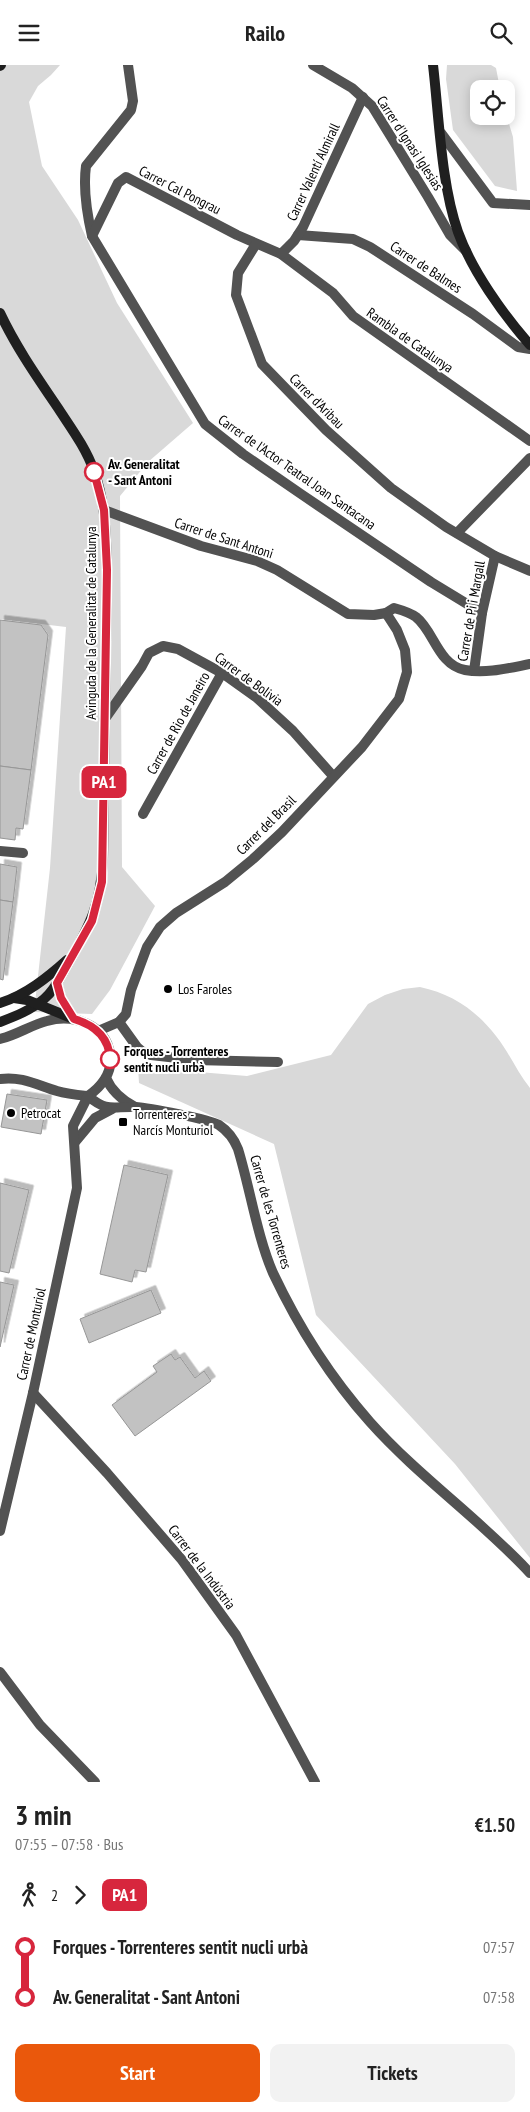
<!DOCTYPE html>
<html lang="en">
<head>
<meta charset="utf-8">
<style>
  :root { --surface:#fff; --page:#f2f2f2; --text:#222; --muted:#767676; --accent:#ea580c }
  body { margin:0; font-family:"PT Sans Narrow",sans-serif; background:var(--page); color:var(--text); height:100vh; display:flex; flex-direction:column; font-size:19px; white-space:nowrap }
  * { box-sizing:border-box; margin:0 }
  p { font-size:16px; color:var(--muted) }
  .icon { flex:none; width:28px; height:28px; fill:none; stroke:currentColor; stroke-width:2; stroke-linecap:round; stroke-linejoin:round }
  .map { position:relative; height:1717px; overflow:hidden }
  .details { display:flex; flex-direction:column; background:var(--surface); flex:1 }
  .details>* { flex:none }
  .badge { padding:0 10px; border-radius:8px; font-size:18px; line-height:32px }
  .tools { position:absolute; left:470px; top:15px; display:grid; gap:10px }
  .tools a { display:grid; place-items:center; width:45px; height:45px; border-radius:10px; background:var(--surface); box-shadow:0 2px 12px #0003; font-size:25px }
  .map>.badge { position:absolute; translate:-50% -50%; box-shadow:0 0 0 2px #fff }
  .legs { display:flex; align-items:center; gap:8px; height:55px; padding:0 15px; font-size:16px }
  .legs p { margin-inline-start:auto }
  .summary { display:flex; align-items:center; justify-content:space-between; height:85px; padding:0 15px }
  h1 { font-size:28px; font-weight:800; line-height:38px }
  .button { display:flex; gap:10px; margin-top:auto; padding:10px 15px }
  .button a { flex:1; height:58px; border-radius:10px; background:var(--accent); color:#fff; font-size:20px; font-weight:800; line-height:58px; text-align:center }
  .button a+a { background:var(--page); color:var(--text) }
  ul { padding:0 15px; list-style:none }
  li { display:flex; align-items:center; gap:18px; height:50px; font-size:19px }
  li i { display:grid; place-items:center; width:8px; height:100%; margin:0 6px; background:currentColor }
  li i::after { content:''; width:12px; height:12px; margin:-6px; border:4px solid; border-radius:50%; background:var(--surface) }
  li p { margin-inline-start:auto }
  li:first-child i { background:linear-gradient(#0000 50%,currentColor 0) }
  li:last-child i { background:linear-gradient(currentColor 50%,#0000 0) }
  header { display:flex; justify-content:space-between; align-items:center; height:65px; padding:0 15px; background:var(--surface); font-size:22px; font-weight:800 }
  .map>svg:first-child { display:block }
</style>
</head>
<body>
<header><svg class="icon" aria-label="menu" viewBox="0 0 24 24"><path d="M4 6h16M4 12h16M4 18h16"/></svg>Railo<svg class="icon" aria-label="search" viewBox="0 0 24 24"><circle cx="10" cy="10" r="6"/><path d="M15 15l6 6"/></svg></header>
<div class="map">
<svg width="530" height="1717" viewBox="0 0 530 1717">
  <defs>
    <filter id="shadow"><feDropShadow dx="4.5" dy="-4.5" stdDeviation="0" flood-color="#0004"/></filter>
  </defs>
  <rect width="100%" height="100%" fill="#fff"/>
  <g fill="#d9d9d9">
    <path d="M0,0H60L51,10L38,21L29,37L42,101L78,155L117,238L193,358L148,397L120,431L122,802L155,841L110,925L92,949L34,947L50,803L66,562L0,554Z"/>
    <path d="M447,0H491L496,3L500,24H479V51H506V49L513,72L517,126L495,121L453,65L446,14Z"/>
    <path d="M420,922C452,929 476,945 496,971C509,987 517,1007 530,1023V1493L455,1399L316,1250L274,1079L139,1018L138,1002L247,1011L331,990L368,939L385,930L403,924Z"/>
  </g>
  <g fill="#c2c2c2" stroke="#969696" filter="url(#shadow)">
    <path d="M0,555L41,560L48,570L31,705L0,701Z"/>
    <path d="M0,701L31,705L23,764L16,763L15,775L0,773Z"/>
    <path d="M0,799L17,802L13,837L0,835Z"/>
    <path d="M0,835L13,837L3,915L0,914Z"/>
    <path d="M7,1029L47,1035L41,1069L1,1062Z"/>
    <path d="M124,1100L168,1110L146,1207L135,1205L132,1217L100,1209Z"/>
    <path d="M0,1118L29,1125L9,1208L0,1206Z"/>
    <path d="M0,1217L14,1220L0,1282Z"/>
    <path d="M151,1225L161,1248L89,1278L80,1254Z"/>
    <path d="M171,1289L175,1295L180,1292L195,1313L204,1306L211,1316L135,1371L112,1340L157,1307L153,1301Z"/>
  </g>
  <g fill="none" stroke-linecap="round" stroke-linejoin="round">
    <g stroke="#525252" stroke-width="10">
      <path d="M128,0L133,36L131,45L86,101C83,123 87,149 92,171L205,359L243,389L301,429L431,517L482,548"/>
      <path d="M313,0L352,23L372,41L428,132L450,170L466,186"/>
      <path d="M441,68L493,138L530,140"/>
      <path d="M298,170L353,174L370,182L473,249L518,282L530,284"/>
      <path d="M92,171L118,118L126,112L237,170L281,189L333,228L353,251L530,376"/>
      <path d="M256,179L238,208L236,230L262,299L326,365L391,423L446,462L495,491L530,506"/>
      <path d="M281,189L294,176L303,162L363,32"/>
      <path d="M104,445L201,481L257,496L277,505L348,549L374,550L386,548L394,543C401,545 409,547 416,552C434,566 438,600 465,605C486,609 509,603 530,599"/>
      <path d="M457,468L530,393"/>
      <path d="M474,606L482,548L495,491"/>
      <path d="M104,655L142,601L149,588L163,581L178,584L222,608L257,633L293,666L333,711"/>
      <path d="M143,749L222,608"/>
      <path d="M0,786L23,788"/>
      <path d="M119,957L137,982L143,987L151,990L195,995L278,997"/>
      <path d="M98,966L119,957L126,949L131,925L147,882L160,862L176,848L225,817L253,794L282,767L362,682L399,634L407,607L405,585L397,565L386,548"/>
      <path d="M0,974C17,970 31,960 47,956C73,948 106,960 110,989C113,1007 102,1021 88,1031C78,1030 67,1029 57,1026C37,1020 22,1011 0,1014"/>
      <path d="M106,1013C112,1027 122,1035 135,1042"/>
      <path d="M88,1031C108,1048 113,1041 135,1042C150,1043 208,1054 219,1060C228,1066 234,1074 238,1084C250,1123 257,1171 273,1208C298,1261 331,1313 370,1357C419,1412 480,1454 530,1508"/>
      <path d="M75,1077L95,1053L112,1044"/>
      <path d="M33,1328L107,1408L182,1495L236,1570L315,1717"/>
      <path d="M0,1466L33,1328L77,1123L73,1061L88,1031"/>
      <path d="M0,1607L40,1660L95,1717"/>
    </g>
    <g stroke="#1f1f1f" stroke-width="10">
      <path d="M433,0C439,51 441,119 458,167C472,206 503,249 530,280"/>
      <path d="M0,1L1,0"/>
      <path d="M0,248C16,282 37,312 58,343C71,363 86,383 94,406C106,439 106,471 107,505L103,794C101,839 90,860 68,899C61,911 55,925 44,934C31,945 16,951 0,957"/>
      <path d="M57,918L61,933L74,954"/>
      <path d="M14,933L27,935L74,954"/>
      <path d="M0,938C26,930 48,912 67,895"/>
    </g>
  </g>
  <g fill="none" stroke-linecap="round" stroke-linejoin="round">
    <g stroke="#fff" stroke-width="11">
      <path id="line-1" d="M94,407L104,445L107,505L102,817L92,856L57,918L61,933L74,954C94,960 109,972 110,994"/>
    </g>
    <use href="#line-1" stroke="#d7263d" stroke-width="8"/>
  </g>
  <g fill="#fff" stroke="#d7263d" stroke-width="2.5">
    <circle cx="94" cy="407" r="9"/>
    <circle cx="110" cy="994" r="9"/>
  </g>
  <g fill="#000" stroke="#fff" stroke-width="2">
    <circle cx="168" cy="924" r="5"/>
    <circle cx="11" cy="1048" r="5"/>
    <rect x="118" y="1052" width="10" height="10" rx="2.5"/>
  </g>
  <g text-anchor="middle" stroke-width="4" stroke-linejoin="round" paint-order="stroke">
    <g font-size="14" fill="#000" stroke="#fff">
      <text transform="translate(410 78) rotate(57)" y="5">Carrer d'Ignasi Iglesias</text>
      <text transform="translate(313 107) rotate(-65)" y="5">Carrer Valentí Almirall</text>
      <text transform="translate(180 125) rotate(27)" y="5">Carrer Cal Pongrau</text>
      <text transform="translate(426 202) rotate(33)" y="5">Carrer de Balmes</text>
      <text transform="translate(410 275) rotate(35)" y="5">Rambla de Catalunya</text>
      <text transform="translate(317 336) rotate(45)" y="5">Carrer d'Aribau</text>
      <text transform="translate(297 407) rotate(35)" y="5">Carrer de l'Actor Teatral Joan Santacana</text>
      <text transform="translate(224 473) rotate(18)" y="5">Carrer de Sant Antoni</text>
      <text transform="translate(471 546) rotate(-80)" y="5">Carrer de Pi i Margall</text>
      <text transform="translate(91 558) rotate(-90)" y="5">Avinguda de la Generalitat de Catalunya</text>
      <text transform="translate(249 614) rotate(36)" y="5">Carrer de Bolivia</text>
      <text transform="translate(178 658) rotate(-61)" y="5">Carrer de Rio de Janeiro</text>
      <text transform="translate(266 760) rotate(-45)" y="5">Carrer del Brasil</text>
      <text transform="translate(271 1147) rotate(74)" y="5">Carrer de les Torrenteres</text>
      <text transform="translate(31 1269) rotate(-78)" y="5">Carrer de Monturiol</text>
      <text transform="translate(202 1502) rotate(53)" y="5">Carrer de la Indústria</text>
    </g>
    <g font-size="14" font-weight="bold" fill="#000" stroke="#fff" text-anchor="start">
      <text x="108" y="404">Av. Generalitat<tspan x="108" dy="16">- Sant Antoni</tspan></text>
      <text x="124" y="991">Forques - Torrenteres<tspan x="124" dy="16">sentit nucli urbà</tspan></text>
    </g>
    <g font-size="14" fill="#000" stroke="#fff" text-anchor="start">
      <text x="178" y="929">Los Faroles</text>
      <text x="21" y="1053">Petrocat</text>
      <text x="133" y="1054">Torrenteres -<tspan x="133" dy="16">Narcís Monturiol</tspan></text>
    </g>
  </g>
</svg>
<div class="tools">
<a><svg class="icon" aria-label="locate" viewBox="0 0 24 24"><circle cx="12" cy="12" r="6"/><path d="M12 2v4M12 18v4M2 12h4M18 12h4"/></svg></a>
</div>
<b class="badge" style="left:104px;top:717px;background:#d7263d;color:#fff">PA1</b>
</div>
<section class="details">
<div class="summary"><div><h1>3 min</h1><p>07:55 – 07:58 · Bus</p></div><b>€1.50</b></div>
<div class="legs"><svg class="icon" aria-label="walk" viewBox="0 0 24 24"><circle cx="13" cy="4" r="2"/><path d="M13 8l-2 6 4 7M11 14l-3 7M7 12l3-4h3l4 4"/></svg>2<svg class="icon" aria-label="forward" viewBox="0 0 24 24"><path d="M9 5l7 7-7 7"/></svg><b class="badge" style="background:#d7263d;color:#fff">PA1</b></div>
<ul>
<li><i style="color:#d7263d"></i><b>Forques - Torrenteres sentit nucli urbà</b><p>07:57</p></li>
<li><i style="color:#d7263d"></i><b>Av. Generalitat - Sant Antoni</b><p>07:58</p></li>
</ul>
<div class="button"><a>Start</a><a>Tickets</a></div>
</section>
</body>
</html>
